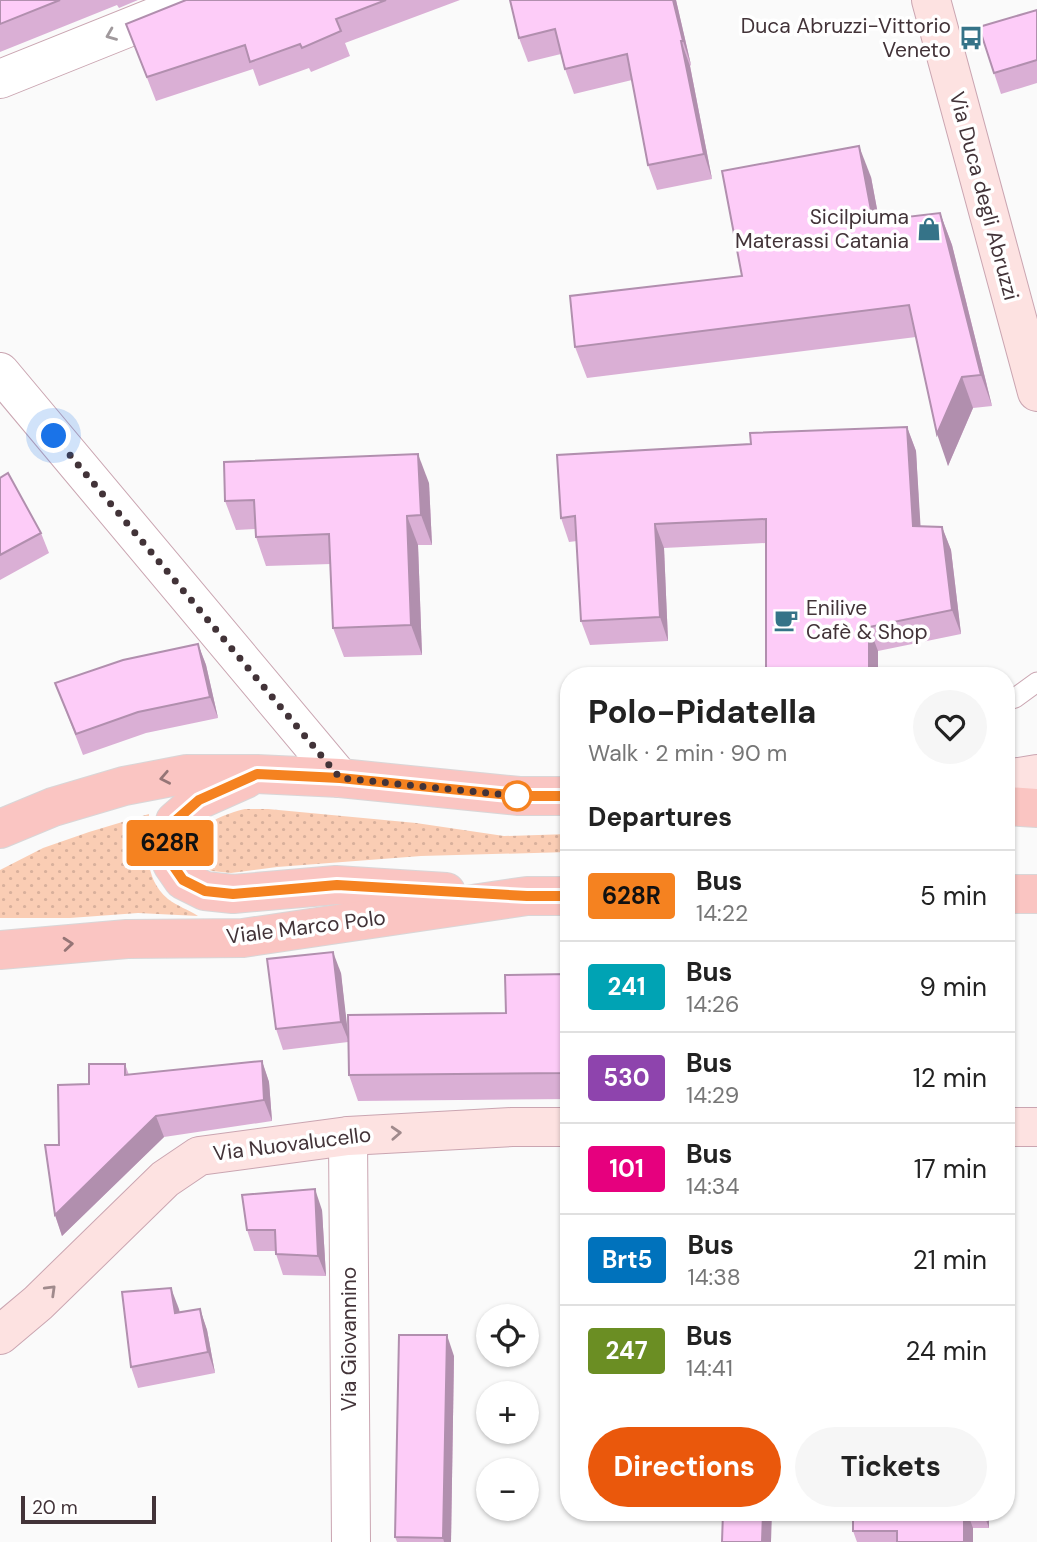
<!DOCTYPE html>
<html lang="en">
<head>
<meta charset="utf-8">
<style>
  :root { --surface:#fff; --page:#f6f6f6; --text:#222; --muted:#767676; --line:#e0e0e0; --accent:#ea580c }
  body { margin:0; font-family:"DM Sans",sans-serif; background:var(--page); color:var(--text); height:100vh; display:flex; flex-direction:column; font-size:26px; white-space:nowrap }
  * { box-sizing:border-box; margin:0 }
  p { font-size:23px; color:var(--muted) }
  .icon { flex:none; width:38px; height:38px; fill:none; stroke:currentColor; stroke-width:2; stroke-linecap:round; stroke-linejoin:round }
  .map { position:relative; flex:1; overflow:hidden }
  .drawer { position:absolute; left:560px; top:667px; width:455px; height:854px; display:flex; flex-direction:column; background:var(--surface); border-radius:28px; box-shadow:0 2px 5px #0004 }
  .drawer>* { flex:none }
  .badge { padding:0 14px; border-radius:5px; font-size:24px; line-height:46px }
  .tools { position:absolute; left:476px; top:1304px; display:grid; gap:14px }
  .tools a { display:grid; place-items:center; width:63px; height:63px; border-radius:50%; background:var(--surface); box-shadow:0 2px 5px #0004; font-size:35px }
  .scale { position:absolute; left:21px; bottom:18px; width:135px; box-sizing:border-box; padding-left:7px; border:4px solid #423338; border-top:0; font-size:19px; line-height:24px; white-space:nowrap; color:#423338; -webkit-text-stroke:5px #fff; paint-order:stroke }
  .you { position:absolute; width:35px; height:35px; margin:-18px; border:5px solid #fff; border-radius:50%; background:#1a73e8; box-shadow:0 0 0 10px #1a73e833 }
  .map>.badge { position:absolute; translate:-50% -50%; box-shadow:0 0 0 4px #fff }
  h2 { padding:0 28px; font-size:26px; line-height:63px }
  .round { display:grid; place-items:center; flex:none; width:74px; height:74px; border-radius:37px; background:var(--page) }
  .summary { display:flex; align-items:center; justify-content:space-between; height:119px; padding:0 28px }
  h1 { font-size:33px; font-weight:700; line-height:52px }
  .cta { display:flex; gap:14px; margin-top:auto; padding:14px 28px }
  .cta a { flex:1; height:80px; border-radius:42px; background:var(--accent); color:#fff; font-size:28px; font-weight:700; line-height:80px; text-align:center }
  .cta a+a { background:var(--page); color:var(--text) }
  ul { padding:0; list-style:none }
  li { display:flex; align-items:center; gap:21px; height:91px; padding:0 28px; border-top:2px solid var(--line) }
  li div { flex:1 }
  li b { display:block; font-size:26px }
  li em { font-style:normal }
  li .badge { min-width:77px; font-weight:700; text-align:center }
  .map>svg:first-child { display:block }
</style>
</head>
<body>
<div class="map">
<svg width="1037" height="1542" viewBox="0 0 1037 1542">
  <defs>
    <pattern id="grass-dots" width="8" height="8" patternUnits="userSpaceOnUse" patternTransform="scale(1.75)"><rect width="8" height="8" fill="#facdb4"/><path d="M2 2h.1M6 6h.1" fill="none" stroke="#d8b09c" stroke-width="1.8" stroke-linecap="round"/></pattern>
  </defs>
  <rect width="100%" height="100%" fill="#fafafa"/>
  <g fill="url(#grass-dots)">
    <path d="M245,809H268L416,823L504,836L569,834V852L421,856L277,867L231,873L212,871L197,865C194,859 190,852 191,844C194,825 228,813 245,809Z"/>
    <path d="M149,814C148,844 142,877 168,899C177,906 189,910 198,916L138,913L70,918H0V870L43,848L89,832Z"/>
  </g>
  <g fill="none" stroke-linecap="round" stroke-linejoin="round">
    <g stroke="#caa5b1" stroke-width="21">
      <path id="service" d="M1006,701L1015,698L1037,682"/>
    </g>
    <g stroke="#caa5b1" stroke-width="40">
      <g id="minor">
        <path d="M0,79L197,0"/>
        <path d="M348,1136L351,1542"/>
      </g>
    </g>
    <g stroke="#caa5b1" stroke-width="40">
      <path id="tertiary" d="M0,372L340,778"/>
    </g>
    <g stroke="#caa5b1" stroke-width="40">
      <g id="secondary">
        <path d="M931,0L1037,392"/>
        <path d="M1006,779L1037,774"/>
        <path d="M1006,1127H1037"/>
        <path d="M0,1335L38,1303L165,1179L199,1156L348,1136L512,1127H569"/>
      </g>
    </g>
    <g stroke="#d9d6d7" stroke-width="40">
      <g id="primary">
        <path d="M246,779L199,800L175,821L169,846L172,864L183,880L205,891L233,894L336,885L446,892"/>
        <path d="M1006,806L1037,808"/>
        <path d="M0,829L53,807L124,786L187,774H257L340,778L519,796H569"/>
        <path d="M1006,894H1037"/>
        <path d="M0,950L127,939L243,938L527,896H569"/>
      </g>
    </g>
    <use href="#service" stroke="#fff" stroke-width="19"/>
    <use href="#minor" stroke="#fff" stroke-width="38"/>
    <use href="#tertiary" stroke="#fff" stroke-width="38"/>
    <use href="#secondary" stroke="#fde2e1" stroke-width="38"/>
    <use href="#primary" stroke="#fac5c2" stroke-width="38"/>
  </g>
  <g fill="#daafd5">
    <path d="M0,0H138L119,8L117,5L0,52Z"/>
    <path d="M186,0H460L345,43L350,56L311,72L309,68L259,86L253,69L156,101L126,24Z"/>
    <path d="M510,0H676L691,65L690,66L712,179L657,190L648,165L632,80L574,94L565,69L561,54L528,62L519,38Z"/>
    <path d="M1037,10V83L1001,94L994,73Z"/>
    <path d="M871,177L879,220L940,213L952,245L992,406L973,408L948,466L916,337L587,378L575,347L742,276Z"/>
    <path d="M907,427L916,451L920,526L942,527L951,550L961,634L878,651V676H766V543L664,548L668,641L590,645L581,621L577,541L569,542L561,518L751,444Z"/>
    <path d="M0,478L41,533L49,553L0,580Z"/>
    <path d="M429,483L432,545H418L422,655L344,657L333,628L331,564L266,566L256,537L255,529L236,530L225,501Z"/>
    <path d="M198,644L206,665L218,718L146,733L83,755L55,683Z"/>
    <path d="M341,973L348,1040L506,1013L569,974V1099L358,1101L349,1075L348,1042L283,1050L276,1029Z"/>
    <path d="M262,1061L269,1082L272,1121L164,1137L62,1236L55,1215L59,1145L89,1084L125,1064L129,1075Z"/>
    <path d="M322,1210L326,1276L283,1275L276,1254V1251H254L247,1230Z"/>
    <path d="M179,1309L180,1313L200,1309L207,1330L215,1373L138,1388L131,1367Z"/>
    <path d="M454,1356L451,1542H397L395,1537Z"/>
    <path d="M853,1512H989V1528H973V1542H857L853,1531Z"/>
  </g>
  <g fill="#b18fae">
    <path d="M673,0H676L691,65L683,41Z"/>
    <path d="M681,41L690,66L712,179L704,154Z"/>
    <path d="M859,146L871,177L885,252L873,221Z"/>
    <path d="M940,213L952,245L992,406L981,375Z"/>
    <path d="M962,377L973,408L948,466L937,434Z"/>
    <path d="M907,427L916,451L922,550L913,526Z"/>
    <path d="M418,454L429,483L432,545L421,515Z"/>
    <path d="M407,516L418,545L422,655L411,625Z"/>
    <path d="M655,524L664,548L668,641L660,617Z"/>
    <path d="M942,527L951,550L961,634L952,610Z"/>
    <path d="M869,627L878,651V676H869Z"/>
    <path d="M198,644L206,665L218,718L210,697Z"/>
    <path d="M333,952L341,973L349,1042L341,1022Z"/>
    <path d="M262,1061L269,1082L272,1121L264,1100Z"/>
    <path d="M156,1116L164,1137L62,1236L55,1215Z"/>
    <path d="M1006,1143L1009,1150L1008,1371L1006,1366Z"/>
    <path d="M315,1189L322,1210L326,1276L318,1256Z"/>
    <path d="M171,1288L179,1309L182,1334L175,1313Z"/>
    <path d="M200,1309L207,1330L215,1373L208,1352Z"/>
    <path d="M447,1335L454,1356L451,1542H444L443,1538Z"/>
    <path d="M763,1512H772L771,1542H762Z"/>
    <path d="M964,1512H967L973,1528V1542H964Z"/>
    <path d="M983,1512H989V1528Z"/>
  </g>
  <g fill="#fdccf8" stroke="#b18fae" stroke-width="2">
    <path d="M0,0H60L0,24Z"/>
    <path d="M186,0H386L336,19L341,31L302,48L300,44L250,62L245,45L147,77L126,24Z"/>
    <path d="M510,0H673L683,41H681L704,154L648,165L627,54L565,69L555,29L519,38Z"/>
    <path d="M1037,10V60L994,73L979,27Z"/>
    <path d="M859,146L873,221L940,213L981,375L962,377L937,434L909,305L575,347L570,296L742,276L722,171Z"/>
    <path d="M907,427L913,526L942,527L952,610L869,627V676H766V519L655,524L660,617L581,621L575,516L561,518L557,455L751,444L750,433Z"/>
    <path d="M418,454L421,515L407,516L411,625L333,628L329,534L256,537L254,500L225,501L224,462Z"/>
    <path d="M8,473L41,533L0,555V478Z"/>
    <path d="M198,644L210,697L138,712L76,734L55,683L123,660Z"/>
    <path d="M333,952L341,1022L276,1029L267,959Z"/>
    <path d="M569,974V1073L349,1075L348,1015L506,1013L505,975Z"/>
    <path d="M262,1061L264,1100L156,1116L55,1215L45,1145H59L58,1085L89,1084V1064H125V1075Z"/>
    <path d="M315,1189L318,1256L276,1254L275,1230H247L242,1195Z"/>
    <path d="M171,1288L175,1313L200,1309L208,1352L131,1367L122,1292Z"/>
    <path d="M399,1335H447L443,1538L395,1537Z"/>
    <path d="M723,1512H763L762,1542H722Z"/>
    <path d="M853,1512H964V1542H897V1531H853Z"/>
  </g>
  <defs><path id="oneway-chevron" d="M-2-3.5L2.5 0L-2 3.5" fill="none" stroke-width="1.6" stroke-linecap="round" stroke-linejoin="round" transform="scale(1.75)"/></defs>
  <use stroke="#a0999c" href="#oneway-chevron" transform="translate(111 35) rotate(158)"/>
  <g stroke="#957576">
    <use href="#oneway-chevron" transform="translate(165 778) rotate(169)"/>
    <use href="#oneway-chevron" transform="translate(68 944) rotate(-5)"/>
  </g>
  <g stroke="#a08a8c">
    <use href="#oneway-chevron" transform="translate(396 1133) rotate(-3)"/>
    <use href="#oneway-chevron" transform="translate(51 1290) rotate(-44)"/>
  </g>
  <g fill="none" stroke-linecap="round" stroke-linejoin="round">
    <g stroke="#fff" stroke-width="16">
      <path id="line" d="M569,796H519L340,778L257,774L199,800L175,821L169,846L172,864L183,880L205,891L233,894L337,885L527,896H569"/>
    </g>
    <use href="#line" stroke="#f58220" stroke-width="10"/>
    <path stroke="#423338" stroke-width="7" stroke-dasharray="0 12.6" d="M54,436L340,778L517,796"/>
  </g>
  <defs>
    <g id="bus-bare" transform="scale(1.89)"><path d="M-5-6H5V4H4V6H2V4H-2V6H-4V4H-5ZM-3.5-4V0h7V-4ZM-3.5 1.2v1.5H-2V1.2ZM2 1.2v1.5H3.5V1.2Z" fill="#357388" stroke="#fff" stroke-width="2.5" paint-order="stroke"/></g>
    <g id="shop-bare" transform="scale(1.89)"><path d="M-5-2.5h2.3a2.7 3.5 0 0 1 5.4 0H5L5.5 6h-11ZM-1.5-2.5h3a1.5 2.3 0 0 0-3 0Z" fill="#357388" stroke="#fff" stroke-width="2.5" paint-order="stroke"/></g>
    <g id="cafe-bare" transform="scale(1.89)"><path d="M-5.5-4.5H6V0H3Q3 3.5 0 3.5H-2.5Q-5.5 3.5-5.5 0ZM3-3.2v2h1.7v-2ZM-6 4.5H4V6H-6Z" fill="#357388" stroke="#fff" stroke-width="2.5" paint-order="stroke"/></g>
  </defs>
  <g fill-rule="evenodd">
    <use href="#bus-bare" x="971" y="38"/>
    <use href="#shop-bare" x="929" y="229"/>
    <use href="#cafe-bare" x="786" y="620"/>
  </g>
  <circle fill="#fff" stroke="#f58220" stroke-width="3.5" cx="517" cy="796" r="14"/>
  <g text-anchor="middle" stroke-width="7" stroke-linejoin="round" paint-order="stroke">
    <g font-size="21" fill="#423338" stroke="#fff" text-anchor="end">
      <text x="951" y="33">Duca Abruzzi-Vittorio<tspan x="951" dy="24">Veneto</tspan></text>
      <text x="909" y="224">Sicilpiuma<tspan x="909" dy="24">Materassi Catania</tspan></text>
      <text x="806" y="615" text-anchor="start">Enilive<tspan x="806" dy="24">Cafè &amp; Shop</tspan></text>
    </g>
    <g font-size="21" fill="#423338" stroke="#fff">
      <text transform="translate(984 196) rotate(75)" y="7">Via Duca degli Abruzzi</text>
      <text transform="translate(306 927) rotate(-7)" y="7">Viale Marco Polo</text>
      <text transform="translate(292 1144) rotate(-7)" y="7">Via Nuovalucello</text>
      <text transform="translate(349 1339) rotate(-90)" y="7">Via Giovannino</text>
    </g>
  </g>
</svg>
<div class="tools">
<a><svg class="icon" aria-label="locate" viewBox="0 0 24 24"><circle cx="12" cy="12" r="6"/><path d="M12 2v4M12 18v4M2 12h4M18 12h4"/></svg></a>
<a>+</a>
<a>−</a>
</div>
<div class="scale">20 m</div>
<div class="you" style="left:54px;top:436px"></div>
<b class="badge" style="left:170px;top:843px;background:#f58220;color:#111">628R</b>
<section class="drawer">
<div class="summary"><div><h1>Polo-Pidatella</h1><p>Walk · 2 min · 90 m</p></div><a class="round"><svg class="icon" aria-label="heart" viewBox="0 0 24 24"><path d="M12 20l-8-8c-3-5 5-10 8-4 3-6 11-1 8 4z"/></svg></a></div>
<h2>Departures</h2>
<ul>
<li><span class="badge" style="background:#f58220;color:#111">628R</span><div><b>Bus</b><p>14:22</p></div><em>5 min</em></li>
<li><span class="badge" style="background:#00a3b4;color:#fff">241</span><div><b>Bus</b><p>14:26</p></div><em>9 min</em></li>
<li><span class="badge" style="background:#8e44ad;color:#fff">530</span><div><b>Bus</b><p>14:29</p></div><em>12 min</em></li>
<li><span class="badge" style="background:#e6007e;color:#fff">101</span><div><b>Bus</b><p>14:34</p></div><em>17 min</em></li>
<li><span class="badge" style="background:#0072bc;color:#fff">Brt5</span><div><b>Bus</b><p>14:38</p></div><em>21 min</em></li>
<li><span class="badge" style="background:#6b8e23;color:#fff">247</span><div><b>Bus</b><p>14:41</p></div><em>24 min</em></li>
</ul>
<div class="cta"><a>Directions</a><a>Tickets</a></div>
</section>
</div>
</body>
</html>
